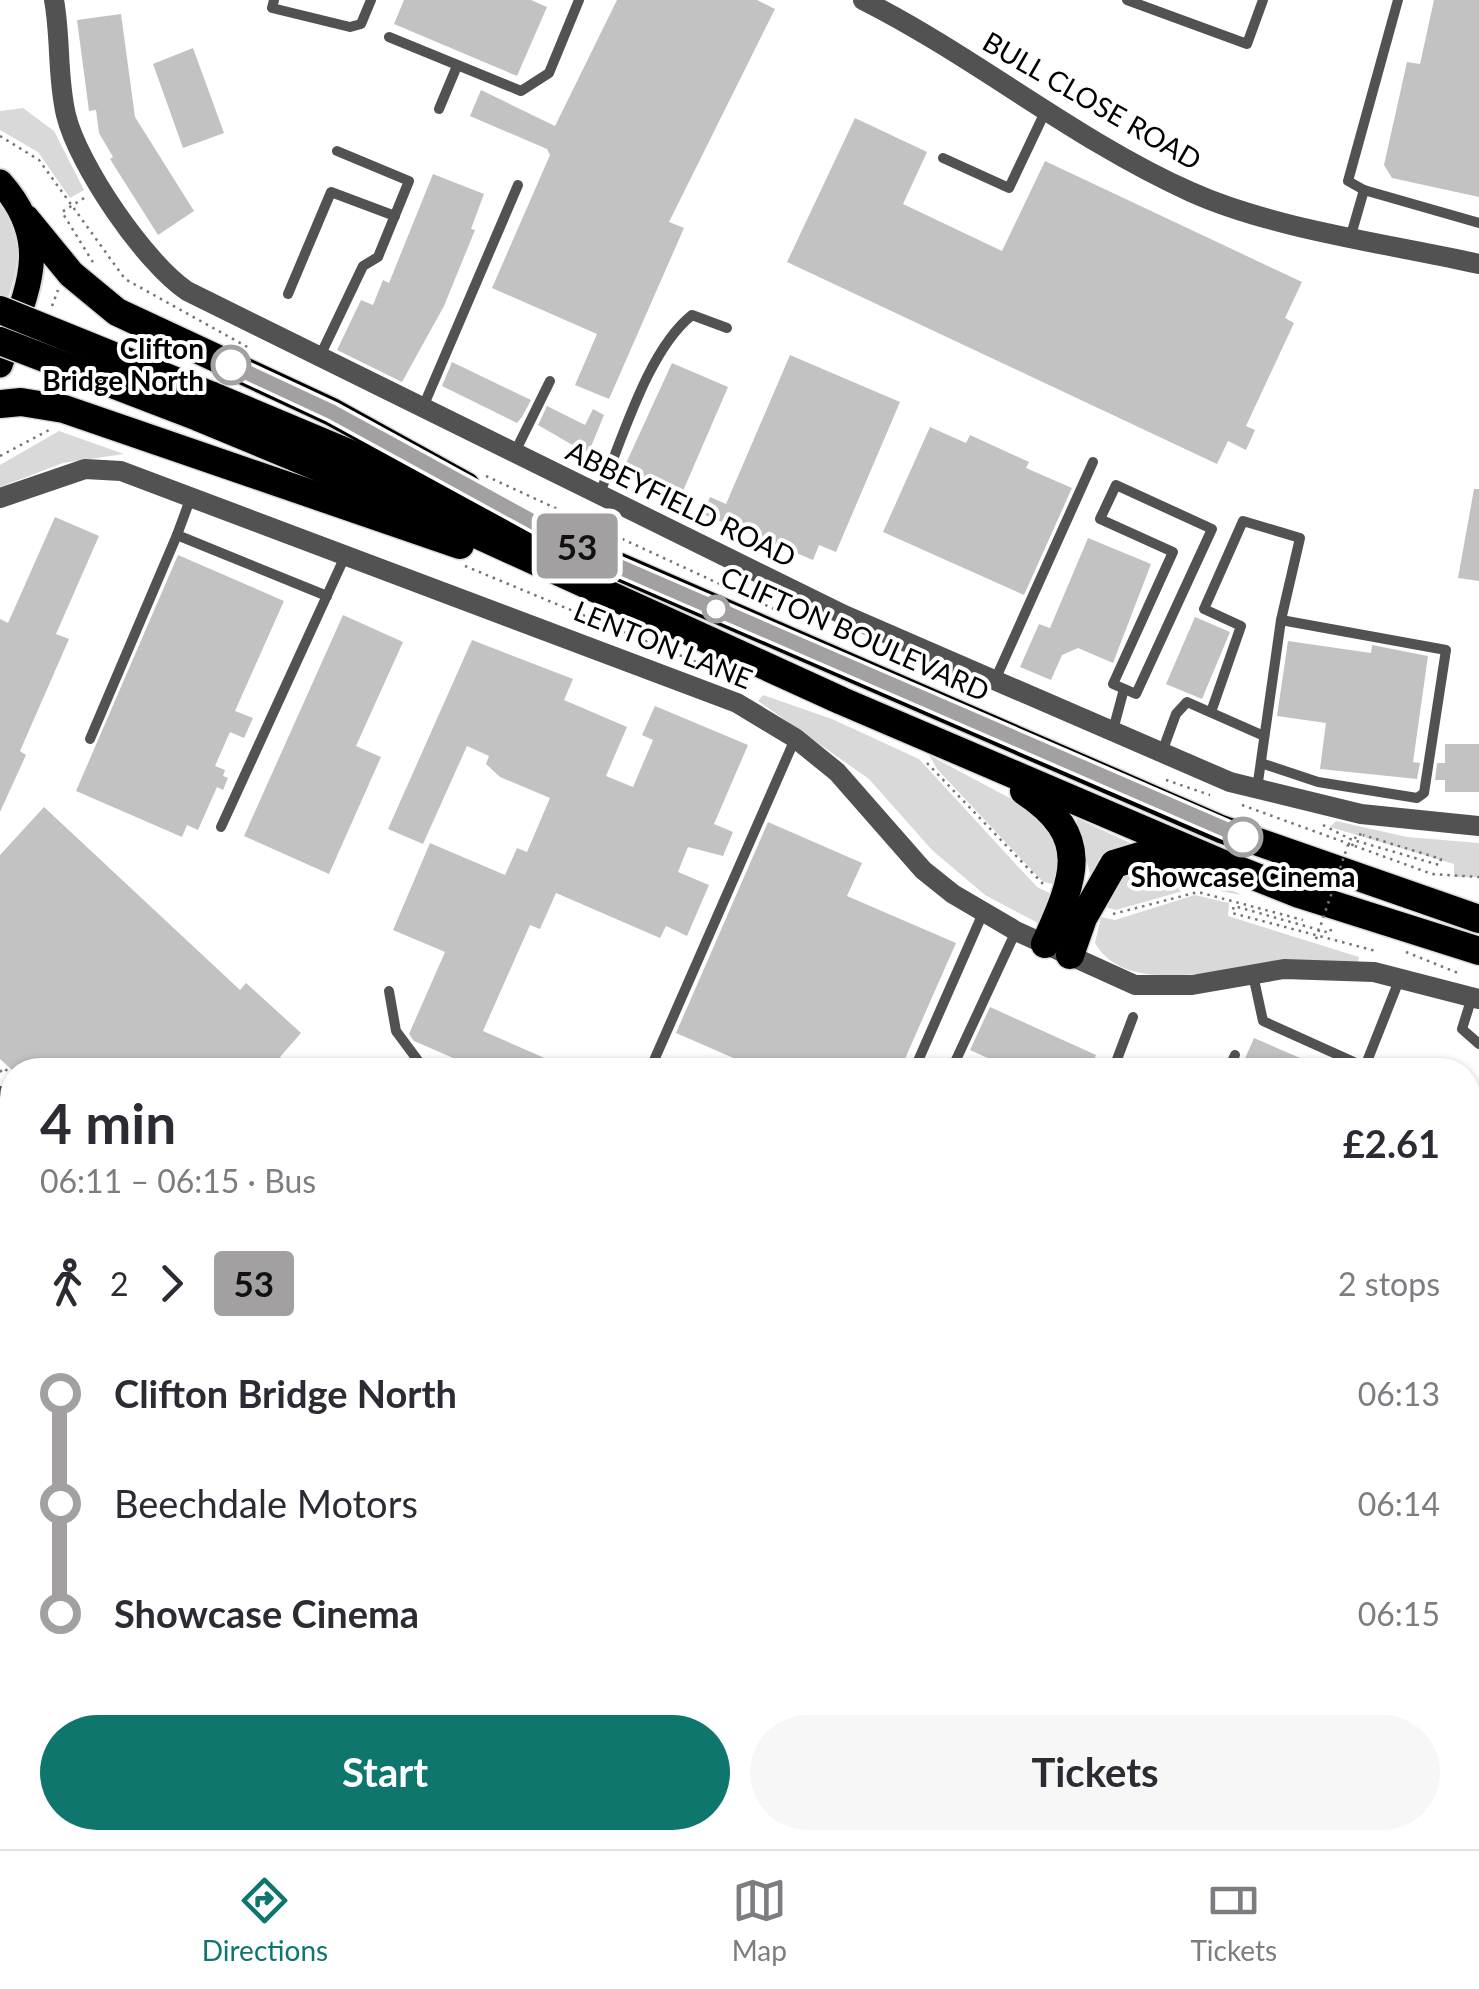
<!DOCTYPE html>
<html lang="en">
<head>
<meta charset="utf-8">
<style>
  :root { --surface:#fff; --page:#f7f7f7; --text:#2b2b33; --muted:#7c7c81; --line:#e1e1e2; --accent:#0f766e }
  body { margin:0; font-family:Lato,sans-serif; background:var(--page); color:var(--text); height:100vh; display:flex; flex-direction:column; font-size:38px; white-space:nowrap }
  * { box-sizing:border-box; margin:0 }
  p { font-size:32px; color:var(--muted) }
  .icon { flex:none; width:55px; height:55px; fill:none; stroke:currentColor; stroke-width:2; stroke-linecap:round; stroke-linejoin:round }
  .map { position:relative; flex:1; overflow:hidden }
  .details { position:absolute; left:0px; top:1058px; width:1480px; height:792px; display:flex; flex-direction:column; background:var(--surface); border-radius:40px 40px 0 0; box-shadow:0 2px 8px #0004 }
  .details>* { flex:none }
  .badge { padding:0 20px; border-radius:8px; font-size:35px; line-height:65px }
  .map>.badge { position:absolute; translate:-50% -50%; box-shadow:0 0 0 5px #fff }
  .legs { display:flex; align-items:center; gap:15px; height:110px; padding:0 40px; font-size:32px }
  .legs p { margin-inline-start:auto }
  .head { display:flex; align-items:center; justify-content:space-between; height:170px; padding:0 40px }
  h1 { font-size:55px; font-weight:700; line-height:75px }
  .action { display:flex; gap:20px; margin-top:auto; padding:20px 40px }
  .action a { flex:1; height:115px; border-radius:60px; background:var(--accent); color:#fff; font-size:40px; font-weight:700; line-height:115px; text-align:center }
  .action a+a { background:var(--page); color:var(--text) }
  ul { padding:0 40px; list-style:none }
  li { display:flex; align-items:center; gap:35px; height:110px; font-size:38px }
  li i { display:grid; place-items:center; width:15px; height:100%; margin:0 12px; background:currentColor }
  li i::after { content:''; width:25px; height:25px; margin:-12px; border:8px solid; border-radius:50%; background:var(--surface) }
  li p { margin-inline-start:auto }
  li:first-child i { background:linear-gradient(#0000 50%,currentColor 0) }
  li:last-child i { background:linear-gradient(currentColor 50%,#0000 0) }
  .menu { display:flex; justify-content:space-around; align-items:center; height:140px; border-top:2px solid var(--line); background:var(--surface); font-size:28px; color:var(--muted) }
  .menu a { display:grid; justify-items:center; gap:5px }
  .menu .selected { color:var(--accent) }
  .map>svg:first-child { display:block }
</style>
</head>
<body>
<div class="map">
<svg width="1479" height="1849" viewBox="0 0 1479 1849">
  <rect width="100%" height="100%" fill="#fff"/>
  <g fill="#d9d9d9">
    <path d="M23,108L54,131L84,190L70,198L38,152L0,130V111Z"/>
    <path d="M0,204C30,241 15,280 0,320Z"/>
    <path d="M59,431L124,454L63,463L0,487V465Z"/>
    <path d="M763,695L832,719L919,759L1037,887L1060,898L1046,921L1038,923L985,895L932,850L869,779L758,701Z"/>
    <path d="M929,755L1043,816L1059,830L1058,886L1042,881L937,769Z"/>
    <path d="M1076,818L1137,846L1081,896L1090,874Z"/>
    <path d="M1336,821L1407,837L1479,843V877H1454V864L1330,827Z"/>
    <path d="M1151,863L1195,874L1242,895L1197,887L1116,910L1105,907C1116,881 1123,870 1151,863Z"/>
    <path d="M1195,895L1229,903L1228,916L1359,957L1357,967C1337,965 1315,961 1295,961C1242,963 1128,1002 1095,943L1101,917L1115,920Z"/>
  </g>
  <g fill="#c2c2c2">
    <path d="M404,0H531L547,7L517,76L394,24Z"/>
    <path d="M617,0H757L775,9L669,222L684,228L609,399L575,385L597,334L492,288L550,155L547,149L470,116L481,90L555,126Z"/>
    <path d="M1434,0H1479V197L1392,178L1384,165L1407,62L1420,64Z"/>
    <path d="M121,14L135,117L194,211L158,235L110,159L113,157L99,133L96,110L89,111L77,20Z"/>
    <path d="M193,48L224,133L183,148L153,64Z"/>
    <path d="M855,118L927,152L903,204L1002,251L1045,161L1302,282L1285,318L1294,323L1246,426L1255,430L1246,450L1228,441L1217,464L787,262Z"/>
    <path d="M433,174L484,194L471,229L475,230L444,306L402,382L337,350L361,300L373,305L383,280L389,283Z"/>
    <path d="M790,355L900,402L836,552L819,545L813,560L703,514L710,497L726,504Z"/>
    <path d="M452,362L531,400L522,417L517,423L442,386Z"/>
    <path d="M672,363L728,387L680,498L622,472Z"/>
    <path d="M547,406L585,425L593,409L604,415L588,454L538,425Z"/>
    <path d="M930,427L966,443L970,435L1029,462L1026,468L1072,488L1024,595L883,532Z"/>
    <path d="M1474,489H1479V581L1458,578Z"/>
    <path d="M55,517L99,536L56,634L69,639L20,751L26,755L0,812V619L8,623Z"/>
    <path d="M1088,538L1151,564L1113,663L1078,648L1062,655L1051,680L1020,667L1039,624L1050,628Z"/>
    <path d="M178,555L284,601L235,711L253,718L244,738L230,732L215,766L225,770L223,776L228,778L223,790L217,787L198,830L187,825L182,837L76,791Z"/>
    <path d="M343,615L403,642L356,746L381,757L329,874L244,836Z"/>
    <path d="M1195,617L1230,632L1202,699L1166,684Z"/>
    <path d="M472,640L573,679L564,700L627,727L606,776L633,787L653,740L642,735L655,706L748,745L714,824L733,832L723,856L688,847L678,872L709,885L687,936L666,926L660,938L556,893L540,929L530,925L483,1031L572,1070H481L414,1041L409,1034L445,952L393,930L430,843L505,875L517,848L527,852L550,798L500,777L486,764L489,756L467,746L423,844L388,829Z"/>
    <path d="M1288,641L1371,653L1372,645L1428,656L1413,762L1420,763L1417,779L1320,769L1326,723L1277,716Z"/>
    <path d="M1445,744H1479V792H1445V780H1435L1437,763H1445Z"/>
    <path d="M44,807L240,990L246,983L301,1033L280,1057L294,1070H12L0,1059V855Z"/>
    <path d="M768,822L862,863L847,896L956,943L900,1070H761L676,1033Z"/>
    <path d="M990,1007L1096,1055L1089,1070H1014L970,1050Z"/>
    <path d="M1254,1038L1328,1070H1240Z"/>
  </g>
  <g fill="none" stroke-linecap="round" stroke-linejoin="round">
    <g stroke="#dbdbdb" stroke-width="29">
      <path id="primary" d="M0,182C57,245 24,296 0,365"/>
    </g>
    <g stroke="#dbdbdb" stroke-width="31">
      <g id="trunk">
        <path d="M26,219L71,274L117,312L332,412L466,486"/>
        <path d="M210,395L599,558L1221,829L1479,919"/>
        <path d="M0,404L21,402L64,409L460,545"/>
        <path d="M198,417L441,518L842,701L1226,865L1299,894L1479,951"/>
        <path d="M1024,791C1094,837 1074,879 1045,944"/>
        <path d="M1070,955L1083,918L1114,864L1147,854L1187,862"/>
      </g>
    </g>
    <g stroke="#747474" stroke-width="2.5" stroke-dasharray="2.5 5" stroke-linecap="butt">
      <path d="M0,136L39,160L125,279L251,349"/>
      <path d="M84,198L62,212L94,264"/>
      <path d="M52,306L58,290"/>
      <path d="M0,456L51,429"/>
      <path d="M486,476L774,609"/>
      <path d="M465,566L744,682"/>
      <path d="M927,763L1046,887"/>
      <path d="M1166,780L1210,795"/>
      <path d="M1242,805L1432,874L1479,877"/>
      <path d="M1323,825L1350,839"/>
      <path d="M1352,846L1357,834L1363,835"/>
      <path d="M1113,914L1198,892L1303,920"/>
      <path d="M1331,929L1330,933L1234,906L1232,913L1376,951"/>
      <path d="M1406,952L1458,973"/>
      <path d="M0,1072L4,1068L12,1075"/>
      <path d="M0,1178L12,1182"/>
      <path d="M0,1274L12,1285"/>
      <path d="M251,1838V1849"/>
      <path d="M429,1849L430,1838"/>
    </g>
    <g stroke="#525252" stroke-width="10">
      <path d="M274,0L272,8L350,27L361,24L371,0"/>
      <path d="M1127,0L1247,44L1263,0"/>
      <path d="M389,37L521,91L549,73L579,0"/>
      <path d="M439,109L457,66"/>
      <path d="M943,158L1009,188L1046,110"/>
      <path d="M1364,190L1348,181L1398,0"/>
      <path d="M1351,235L1364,190L1479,223"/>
      <path d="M288,294L331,192L395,216"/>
      <path d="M320,356L363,266L378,257L409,181L337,151"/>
      <path d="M423,407L518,185"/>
      <path d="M515,452L550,381"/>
      <path d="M1116,485L1212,529L1136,694L1113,684L1173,552L1100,519Z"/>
      <path d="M599,495C622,441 647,351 692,315L727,328"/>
      <path d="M191,497L177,535L327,596"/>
      <path d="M995,680L1093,462"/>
      <path d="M1211,712L1241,626L1204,609L1243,521L1300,538L1281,620L1257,789"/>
      <path d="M1113,730L1124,689"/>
      <path d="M90,739L177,535"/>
      <path d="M1162,752L1176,714L1187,702L1264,736"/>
      <path d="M1261,763L1318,782L1417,798L1424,793L1446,650L1281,620"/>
      <path d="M221,827L346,554"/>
      <path d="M1253,975L1263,1021L1365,1067"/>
      <path d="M389,991L396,1031L425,1070"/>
      <path d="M1472,997L1462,1029L1479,1044"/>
      <path d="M1364,1069L1400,978"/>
      <path d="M663,1070L652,1065L795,739"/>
      <path d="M914,1070L983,913"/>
      <path d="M975,1070L955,1062L1016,931"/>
      <path d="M1113,1070L1133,1017"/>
      <path d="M1228,1070L1235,1055"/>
      <path d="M0,1091L12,1103"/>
      <path d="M0,1196L5,1201"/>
      <path d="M0,1375L12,1362"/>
      <path d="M1468,1783L1479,1794"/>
      <path d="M1003,1838L1018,1849"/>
      <path d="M1207,1849L1212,1838"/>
      <path d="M1218,1849L1235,1838"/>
      <path d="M1400,1849L1411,1838"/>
    </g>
    <g stroke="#525252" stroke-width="20">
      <path d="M863,0C976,57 1075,140 1191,192C1273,229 1390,244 1479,264"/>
      <path d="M1468,1431L1479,1418"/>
      <path d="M1129,1838L1142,1849"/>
    </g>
    <g stroke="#525252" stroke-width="20">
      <path d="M54,0C61,38 57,77 66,115C78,165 145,263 187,291L844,615L1230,782L1361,814L1479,826"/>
      <path d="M0,498L85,469L121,471L737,703L795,738L837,772L923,870L953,894L1016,931L1135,985H1192L1284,969L1374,972L1479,999"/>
      <path d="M0,1514L12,1526"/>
      <path d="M304,1849L309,1838"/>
      <path d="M372,1849L376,1838"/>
    </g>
    <use href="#primary" stroke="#000" stroke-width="25"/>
    <use href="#trunk" stroke="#000" stroke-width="28"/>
    <g stroke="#dbdbdb" stroke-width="31" stroke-linecap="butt">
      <g id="trunk-bridge">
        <path d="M0,310L210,395"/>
        <path d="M0,341L198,417"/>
      </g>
    </g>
    <path stroke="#747474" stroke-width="2.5" stroke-dasharray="2.5 5" stroke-linecap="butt" d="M1316,939L1350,839L1439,865L1441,859L1363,835"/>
    <use href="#trunk-bridge" stroke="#000" stroke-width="28"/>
  </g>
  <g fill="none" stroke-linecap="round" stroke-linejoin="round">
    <g stroke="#fff" stroke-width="22">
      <path id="line-1" d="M231,365L332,412L599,558L1243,837"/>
    </g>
    <use href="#line-1" stroke="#a2a0a0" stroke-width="15"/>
  </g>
  <g fill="#fff" stroke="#a2a0a0" stroke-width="5">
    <circle cx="231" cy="365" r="18"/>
    <circle cx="716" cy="609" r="12"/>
    <circle cx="1243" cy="837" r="18"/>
  </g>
  <g text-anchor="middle" stroke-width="8" stroke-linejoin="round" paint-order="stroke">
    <g font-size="28" fill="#000" stroke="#fff">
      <text transform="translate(1092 101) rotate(30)" y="10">BULL CLOSE ROAD</text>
      <text transform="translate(681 504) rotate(26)" y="10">ABBEYFIELD ROAD</text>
      <text transform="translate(855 634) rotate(24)" y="10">CLIFTON BOULEVARD</text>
      <text transform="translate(663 645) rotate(22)" y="10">LENTON LANE</text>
    </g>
    <g font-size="28" font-weight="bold" fill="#000" stroke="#fff" text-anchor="end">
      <text x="204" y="359">Clifton<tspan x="204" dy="32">Bridge North</tspan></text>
      <text x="1243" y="887" text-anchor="middle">Showcase Cinema</text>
    </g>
  </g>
</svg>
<b class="badge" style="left:577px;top:546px;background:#a2a0a0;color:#111">53</b>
<section class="details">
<div class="head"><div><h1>4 min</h1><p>06:11 – 06:15 · Bus</p></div><b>£2.61</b></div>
<div class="legs"><svg class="icon" aria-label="walk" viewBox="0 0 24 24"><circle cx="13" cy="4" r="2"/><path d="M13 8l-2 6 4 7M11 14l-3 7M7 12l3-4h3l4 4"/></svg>2<svg class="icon" aria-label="forward" viewBox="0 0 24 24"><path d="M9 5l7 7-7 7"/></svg><b class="badge" style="background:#a2a0a0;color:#111">53</b><p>2 stops</p></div>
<ul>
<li><i style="color:#a2a0a0"></i><b>Clifton Bridge North</b><p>06:13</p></li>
<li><i style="color:#a2a0a0"></i><span>Beechdale Motors</span><p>06:14</p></li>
<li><i style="color:#a2a0a0"></i><b>Showcase Cinema</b><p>06:15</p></li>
</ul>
<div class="action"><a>Start</a><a>Tickets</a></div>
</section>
</div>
<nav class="menu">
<a class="selected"><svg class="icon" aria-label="directions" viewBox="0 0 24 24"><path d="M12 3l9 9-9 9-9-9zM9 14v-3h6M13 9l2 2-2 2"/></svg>Directions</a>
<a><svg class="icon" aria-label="map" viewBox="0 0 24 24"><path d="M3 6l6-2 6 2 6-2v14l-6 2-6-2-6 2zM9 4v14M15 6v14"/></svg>Map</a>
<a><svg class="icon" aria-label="tickets" viewBox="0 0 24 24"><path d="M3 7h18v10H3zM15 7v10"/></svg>Tickets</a>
</nav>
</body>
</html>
